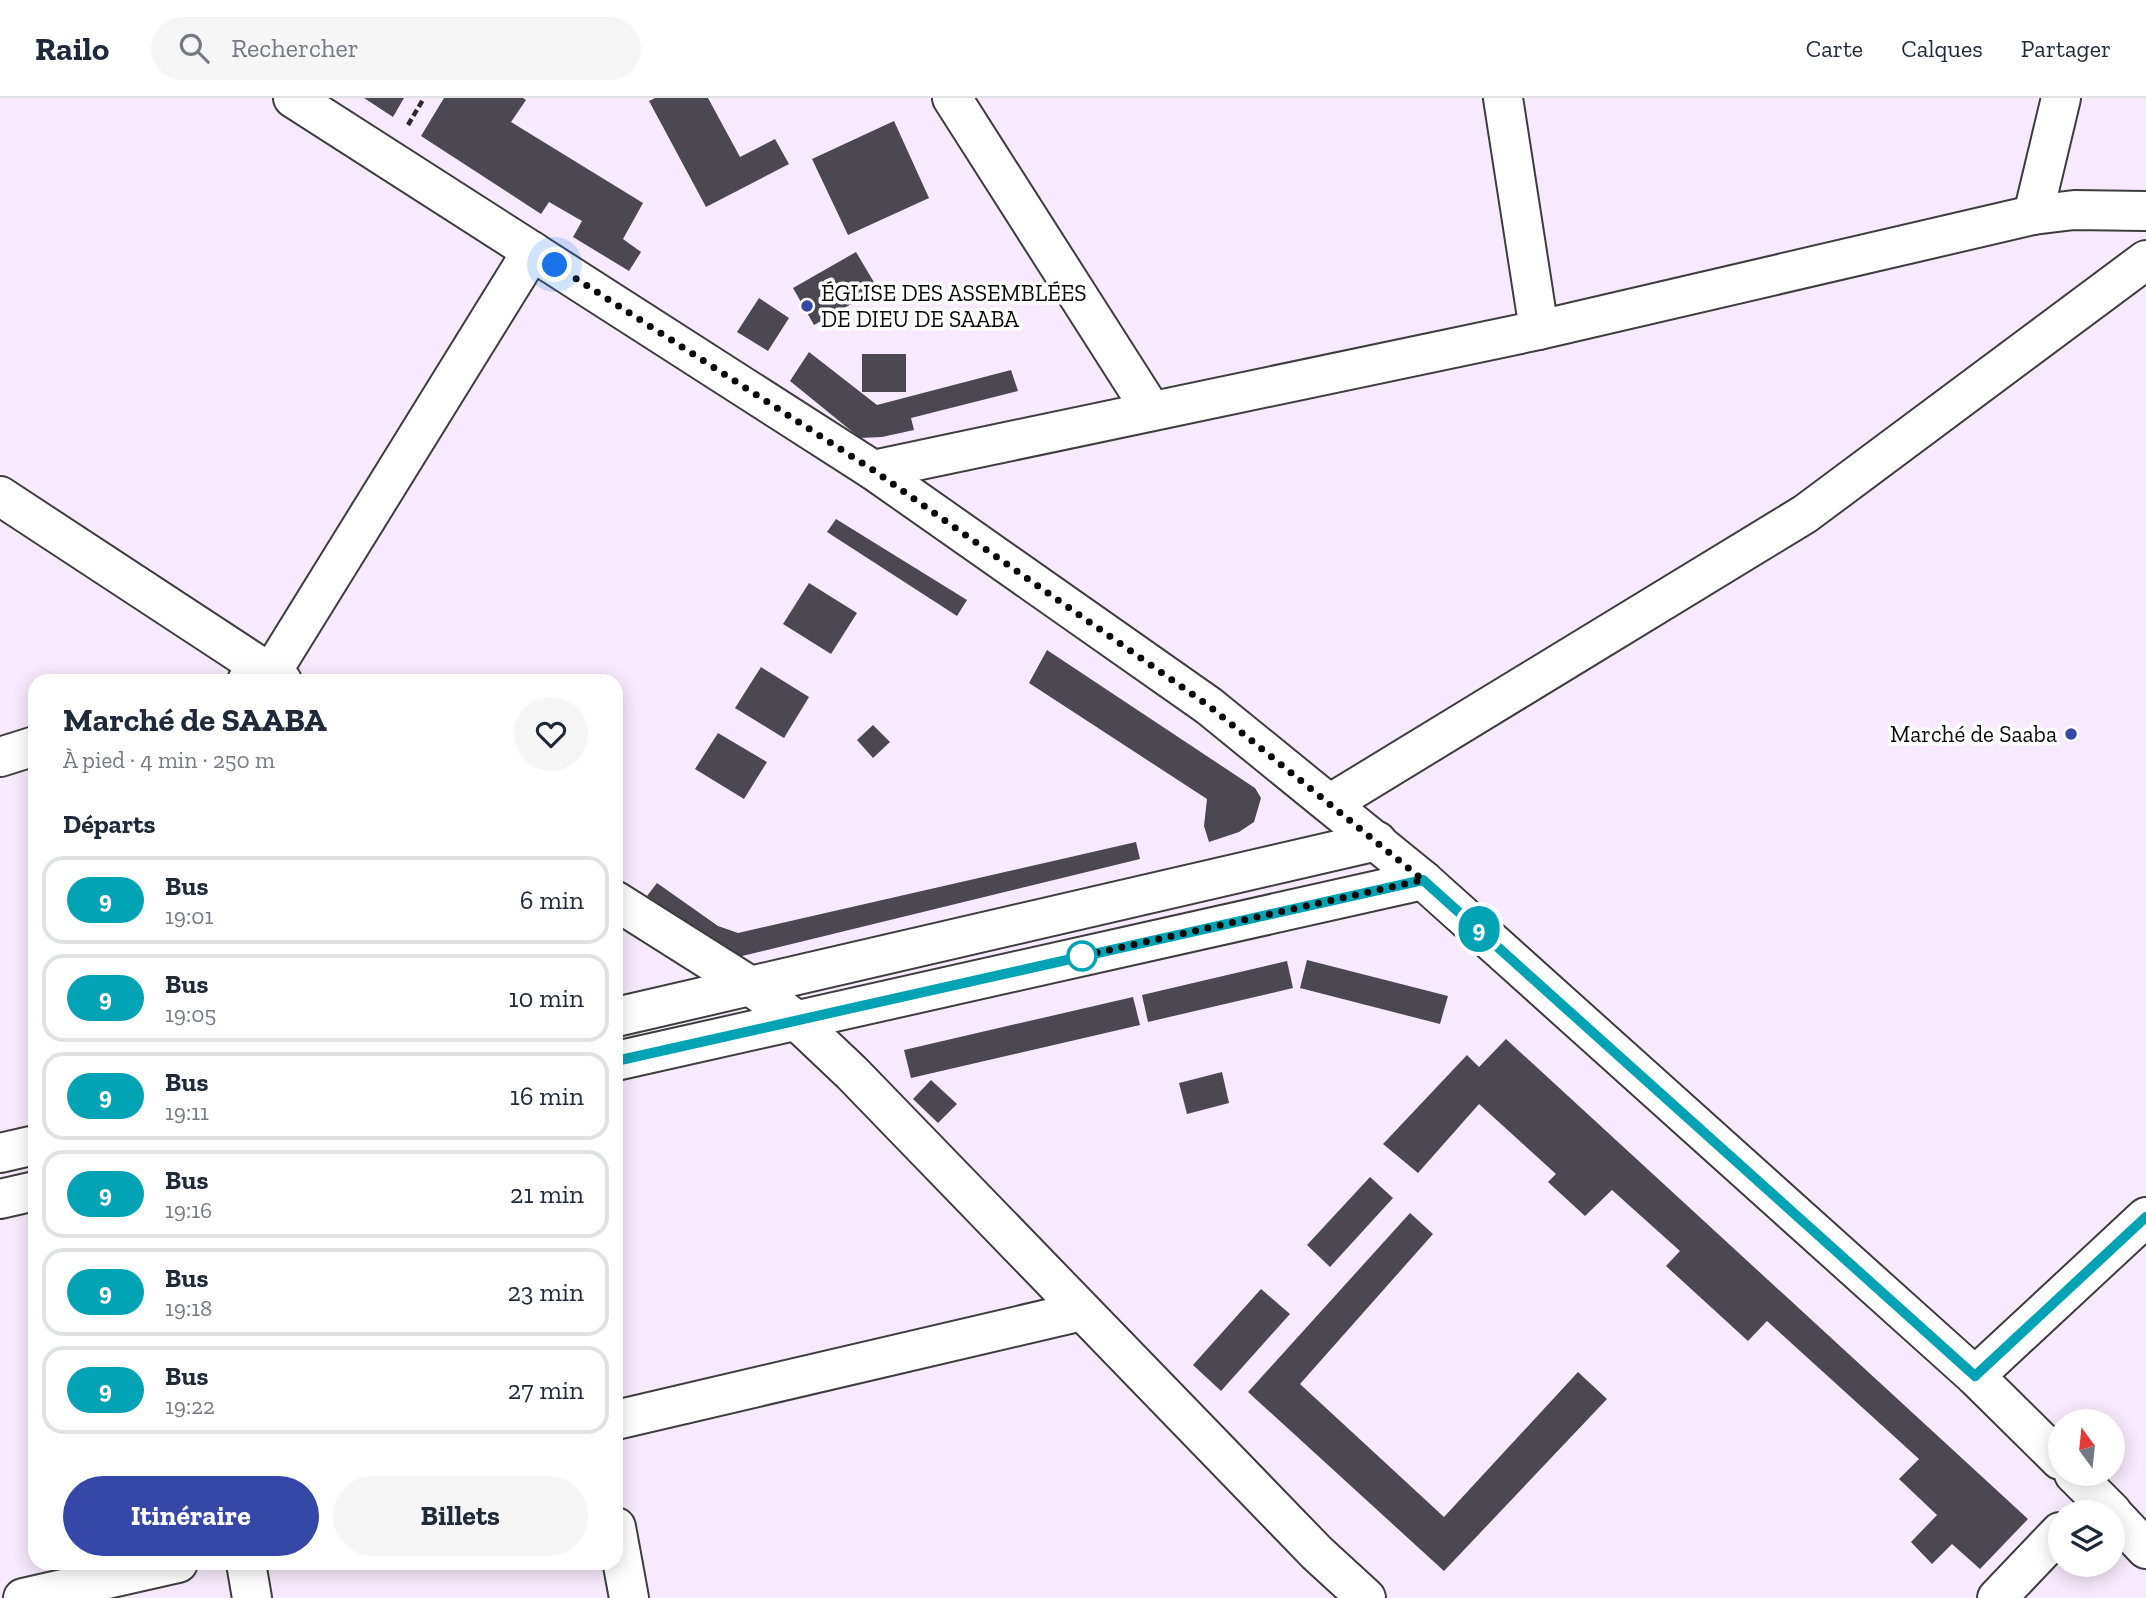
<!DOCTYPE html>
<html lang="fr">
<head>
<meta charset="utf-8">
<style>
  :root { --surface:#fff; --page:#f6f6f7; --text:#1f2937; --muted:#747a83; --line:#e0e1e3; --accent:#3547a7 }
  body { margin:0; font-family:"Zilla Slab",serif; background:var(--page); color:var(--text); height:100vh; display:flex; flex-direction:column; font-size:26px; white-space:nowrap }
  * { box-sizing:border-box; margin:0 }
  p { font-size:23px; color:var(--muted) }
  .icon { flex:none; width:38px; height:38px; fill:none; stroke:currentColor; stroke-width:2; stroke-linecap:round; stroke-linejoin:round }
  .map { position:relative; flex:1; overflow:hidden }
  .side { position:absolute; left:28px; top:576px; width:595px; height:896px; display:flex; flex-direction:column; background:var(--surface); border-radius:21px; box-shadow:0 4px 18px #0003 }
  .side>* { flex:none }
  .badge { padding:0 14px; border-radius:23px; font-size:24px; line-height:46px }
  .needle { width:46px; rotate:345deg }
  .buttons { position:absolute; left:2048px; top:1311px; display:grid; gap:14px }
  .buttons a { display:grid; place-items:center; width:77px; height:77px; border-radius:50%; background:var(--surface); box-shadow:0 4px 18px #0003; font-size:35px }
  .you { position:absolute; width:35px; height:35px; margin:-18px; border:5px solid #fff; border-radius:50%; background:#1a73e8; box-shadow:0 0 0 10px #1a73e833 }
  .map>.badge { position:absolute; translate:-50% -50%; box-shadow:0 0 0 4px #fff }
  h2 { padding:0 35px; font-size:26px; line-height:63px }
  .round { display:grid; place-items:center; flex:none; width:74px; height:74px; border-radius:37px; background:var(--page) }
  .summary { display:flex; align-items:center; justify-content:space-between; height:119px; padding:0 35px }
  h1 { font-size:33px; font-weight:800; line-height:52px }
  .button { display:flex; gap:14px; margin-top:auto; padding:14px 35px }
  .button a { flex:1; height:80px; border-radius:42px; background:var(--accent); color:#fff; font-size:28px; font-weight:800; line-height:80px; text-align:center }
  .button a+a { background:var(--page); color:var(--text) }
  ul { padding:0; list-style:none }
  li { display:flex; align-items:center; gap:21px; height:88px; margin:0 14px 10px; padding:0 21px; border:4px solid var(--line); border-radius:21px }
  li div { flex:1 }
  li b { display:block; font-size:26px }
  li em { font-style:normal }
  li .badge { min-width:77px; font-weight:700; text-align:center }
  header { display:flex; align-items:center; gap:42px; box-sizing:border-box; height:98px; padding:0 35px; background:var(--surface); border-bottom:2px solid var(--line) }
  header strong { font-size:33px }
  nav { display:flex; gap:38px; margin-inline-start:auto; font-size:24px }
  .search { width:490px; height:63px; background:var(--page); display:flex; align-items:center; gap:18px; box-sizing:border-box; padding:0 24px; border-radius:38px; color:var(--muted); font-size:26px }
  .map>svg:first-child { display:block }
</style>
</head>
<body>
<header>
<strong>Railo</strong>
<div class="search"><svg class="icon" aria-label="search" viewBox="0 0 24 24"><circle cx="10" cy="10" r="6"/><path d="M15 15l6 6"/></svg>Rechercher</div>
<nav><a>Carte</a><a>Calques</a><a>Partager</a></nav>
</header>
<div class="map">
<svg width="2146" height="1500" viewBox="0 0 2146 1500">
  <rect width="100%" height="100%" fill="#f7eafc"/>
  <g fill="#4b4851">
    <path d="M364,0H404L393,19Z"/>
    <path d="M444,0H523L526,2L511,24L643,105L623,141L641,154L629,173L573,139L582,123L549,104L541,116L421,38Z"/>
    <path d="M655,0H708L740,59L775,41L789,66L706,109L649,3Z"/>
    <path d="M894,23L929,100L848,137L812,61Z"/>
    <path d="M856,154L878,191L814,227L793,190Z"/>
    <path d="M759,200L789,220L768,253L737,234Z"/>
    <path d="M809,254L877,307L1011,272L1018,293L911,320L914,332L882,339L860,340L790,283Z"/>
    <rect x="862" y="256" width="44" height="38"/>
    <path d="M836,421L967,502L957,518L827,434Z"/>
    <path d="M809,485L857,515L831,556L783,526Z"/>
    <path d="M1047,552L1255,690L1261,700L1254,724L1239,734L1209,744L1204,728L1207,701L1029,585Z"/>
    <path d="M761,569L809,599L784,640L735,610Z"/>
    <path d="M873,627L890,644L873,660L857,642Z"/>
    <path d="M718,635L767,664L744,701L695,671Z"/>
    <path d="M1136,744L1140,761L738,859L647,798L657,785L718,828L738,835Z"/>
    <path d="M1307,862L1448,898L1440,926L1300,890Z"/>
    <path d="M1287,863L1293,890L1148,924L1142,897Z"/>
    <path d="M1133,899L1140,927L911,980L904,952Z"/>
    <path d="M1506,941L2028,1421L1980,1471L1952,1446L1932,1466L1911,1444L1937,1417L1899,1381L1919,1361L1767,1223L1748,1243L1666,1168L1680,1153L1612,1092L1585,1118L1548,1084L1556,1076L1479,1006L1418,1075L1383,1046L1467,957L1479,969Z"/>
    <path d="M1222,974L1229,1005L1187,1016L1179,985Z"/>
    <path d="M931,982L957,1006L938,1025L913,1001Z"/>
    <path d="M1370,1079L1393,1100L1330,1169L1307,1147Z"/>
    <path d="M1410,1115L1433,1136L1300,1286L1444,1419L1578,1274L1607,1301L1444,1473L1248,1294Z"/>
    <path d="M1261,1191L1290,1216L1221,1293L1193,1267Z"/>
  </g>
  <g fill="none" stroke-linecap="round" stroke-linejoin="round">
    <g stroke="#3d3d3d" stroke-width="42">
      <g id="minor">
        <path d="M293,0L873,372L1209,608L1423,782L1975,1278L2060,1362"/>
        <path d="M952,0L1151,312"/>
        <path d="M1503,0L1539,232"/>
        <path d="M2033,117L2061,0"/>
        <path d="M873,372L1539,232L2033,117L2074,112L2146,113"/>
        <path d="M0,398L282,583"/>
        <path d="M247,583L271,575L532,153"/>
        <path d="M0,659L35,648"/>
        <path d="M1331,705L1805,416L2146,162"/>
        <path d="M616,803L752,889L796,922L852,975L1317,1455L1366,1500"/>
        <path d="M616,919L1377,743"/>
        <path d="M616,963L1423,782"/>
        <path d="M0,1055L35,1047"/>
        <path d="M0,1101L35,1093"/>
        <path d="M1975,1278L2146,1119"/>
        <path d="M616,1322L1082,1213"/>
        <path d="M2074,1376L2112,1414"/>
        <path d="M2112,1415L2146,1451"/>
        <path d="M616,1429L629,1500"/>
        <path d="M246,1465L252,1500"/>
        <path d="M23,1500L178,1465"/>
        <path d="M1997,1500L2060,1434"/>
      </g>
    </g>
    <path stroke="#2c2c2c" stroke-width="4.5" stroke-dasharray="7 3.5" stroke-linecap="butt" d="M408,27L424,0"/>
    <use href="#minor" stroke="#fff" stroke-width="38"/>
  </g>
  <g fill="none" stroke-linecap="round" stroke-linejoin="round">
    <g stroke="#fff" stroke-width="16">
      <path id="line" d="M616,963L1423,782L1975,1278L2146,1119"/>
    </g>
    <use href="#line" stroke="#00a3b4" stroke-width="10"/>
    <path stroke="#0a0a0a" stroke-width="7" stroke-dasharray="0 12.6" d="M555,167L873,372L1209,608L1423,782L1082,858"/>
  </g>
  <g fill="#3547a7" stroke="#fff" stroke-width="2.5">
    <circle cx="807" cy="208" r="7"/>
    <circle cx="2071" cy="636" r="7"/>
  </g>
  <circle fill="#fff" stroke="#00a3b4" stroke-width="3.5" cx="1082" cy="858" r="14"/>
  <g text-anchor="middle" stroke-width="7" stroke-linejoin="round" paint-order="stroke">
    <g font-size="23" fill="#0a0a0a" stroke="#fff" text-anchor="start">
      <text x="821" y="203">ÉGLISE DES ASSEMBLÉES<tspan x="821" dy="26">DE DIEU DE SAABA</tspan></text>
      <text x="2057" y="644" text-anchor="end">Marché de Saaba</text>
    </g>
  </g>
</svg>
<div class="buttons">
<a><svg class="needle" viewBox="-14 -14 28 28"><path d="M0-13l5 13h-10z" fill="#e53935"/><path d="M0 13l5-13h-10z" fill="#747a83"/></svg></a>
<a><svg class="icon" aria-label="layers" viewBox="0 0 24 24"><path d="M12 4l9 5-9 5-9-5zM3 14l9 5 9-5"/></svg></a>
</div>
<div class="you" style="left:555px;top:167px"></div>
<b class="badge" style="left:1479px;top:831px;background:#00a3b4;color:#fff">9</b>
<section class="side">
<div class="summary"><div><h1>Marché de SAABA</h1><p>À pied · 4 min · 250 m</p></div><a class="round"><svg class="icon" aria-label="heart" viewBox="0 0 24 24"><path d="M12 20l-8-8c-3-5 5-10 8-4 3-6 11-1 8 4z"/></svg></a></div>
<h2>Départs</h2>
<ul>
<li><span class="badge" style="background:#00a3b4;color:#fff">9</span><div><b>Bus</b><p>19:01</p></div><em>6 min</em></li>
<li><span class="badge" style="background:#00a3b4;color:#fff">9</span><div><b>Bus</b><p>19:05</p></div><em>10 min</em></li>
<li><span class="badge" style="background:#00a3b4;color:#fff">9</span><div><b>Bus</b><p>19:11</p></div><em>16 min</em></li>
<li><span class="badge" style="background:#00a3b4;color:#fff">9</span><div><b>Bus</b><p>19:16</p></div><em>21 min</em></li>
<li><span class="badge" style="background:#00a3b4;color:#fff">9</span><div><b>Bus</b><p>19:18</p></div><em>23 min</em></li>
<li><span class="badge" style="background:#00a3b4;color:#fff">9</span><div><b>Bus</b><p>19:22</p></div><em>27 min</em></li>
</ul>
<div class="button"><a>Itinéraire</a><a>Billets</a></div>
</section>
</div>
</body>
</html>
